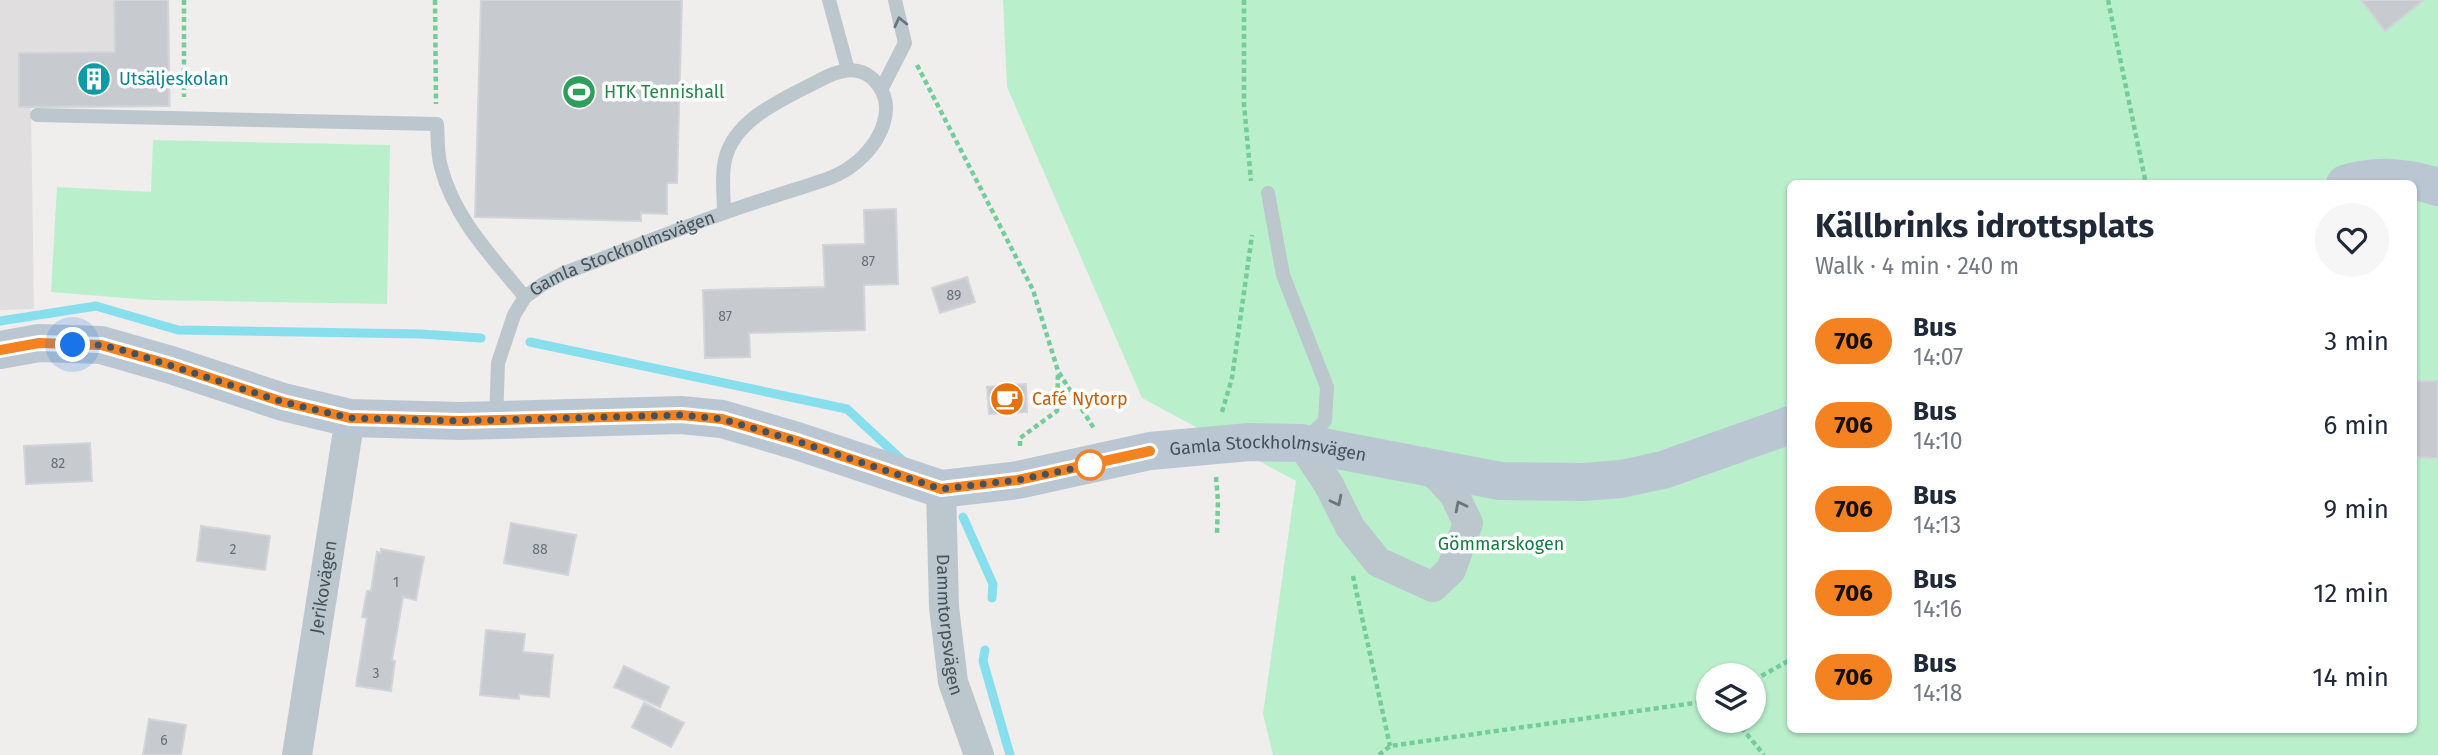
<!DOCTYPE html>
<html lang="en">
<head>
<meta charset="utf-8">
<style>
  :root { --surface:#fff; --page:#f6f6f7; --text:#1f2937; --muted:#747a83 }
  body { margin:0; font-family:"Fira Sans",sans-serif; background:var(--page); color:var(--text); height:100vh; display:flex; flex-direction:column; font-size:26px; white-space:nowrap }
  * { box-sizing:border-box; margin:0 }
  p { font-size:23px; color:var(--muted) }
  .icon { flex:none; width:38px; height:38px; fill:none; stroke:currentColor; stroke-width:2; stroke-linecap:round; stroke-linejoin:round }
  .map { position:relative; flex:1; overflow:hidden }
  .sheet { position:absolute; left:1787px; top:180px; width:630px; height:553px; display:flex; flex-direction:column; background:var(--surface); border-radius:10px; box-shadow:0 2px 5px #0004 }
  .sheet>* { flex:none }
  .badge { padding:0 14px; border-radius:23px; font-size:24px; line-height:46px }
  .fabs { position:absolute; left:1696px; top:663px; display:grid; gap:14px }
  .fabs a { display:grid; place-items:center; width:70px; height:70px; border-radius:50%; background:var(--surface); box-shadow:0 2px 5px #0004; font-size:35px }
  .you { position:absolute; width:35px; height:35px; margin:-18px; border:5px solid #fff; border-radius:50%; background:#1a73e8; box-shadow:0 0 0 10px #1a73e833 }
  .map>.badge { position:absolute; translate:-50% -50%; box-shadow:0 0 0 4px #fff }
  .round { display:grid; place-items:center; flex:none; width:74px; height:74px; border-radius:37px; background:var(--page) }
  .headline { display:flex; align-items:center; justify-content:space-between; height:119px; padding:0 28px }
  h1 { font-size:33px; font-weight:700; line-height:52px }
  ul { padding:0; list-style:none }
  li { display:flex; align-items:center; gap:21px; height:84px; padding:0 28px }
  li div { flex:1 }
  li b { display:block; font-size:26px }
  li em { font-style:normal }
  li .badge { min-width:77px; font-weight:700; text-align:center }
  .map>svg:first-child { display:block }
</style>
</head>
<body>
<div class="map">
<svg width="2438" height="755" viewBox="0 0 2438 755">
  <rect width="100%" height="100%" fill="#f0eded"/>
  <path fill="#e1dedf" d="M0,0H169L171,107L31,108L34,309L0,310Z"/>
  <g fill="#baefcb" fill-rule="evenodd">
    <path d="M1003,0H2438V755H1273L1263,714L1296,481L1142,398L1007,87ZM1790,184H2413V730H1790ZM1708,676H1754V721H1708Z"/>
    <path d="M153,140L390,145L387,304L150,300L51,292L57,187L151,192Z"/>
  </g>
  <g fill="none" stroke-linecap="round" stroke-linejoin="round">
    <g stroke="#87deec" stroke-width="9">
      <path d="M0,321L96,306L178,330L421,334L481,338"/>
      <path d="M530,342L847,409L903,461"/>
      <path d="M963,517L993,584L992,598"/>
      <path d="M985,650L983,661L1010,755"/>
    </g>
  </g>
  <g fill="#c7cbd0" stroke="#d1d4d9" stroke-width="2">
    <path d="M114,0H168L169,106L19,107V53L115,52Z"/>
    <path d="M481,0H682L677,183H667V214L641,213V221L475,217Z"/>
    <path d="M2361,0H2424L2385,31Z"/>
    <path d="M896,209L898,284L864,285L865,330L749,333L750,357L705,358L703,290L825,287L823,245L865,244L864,210Z"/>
    <path d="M967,277L975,302L940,313L932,288Z"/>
    <path d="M2413,381H2438V458L2413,457Z"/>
    <path d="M1026,384L1027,412L989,414L987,387Z"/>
    <path d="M90,443L92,481L26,484L24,446Z"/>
    <path d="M511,523L576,535L568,575L504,563Z"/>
    <path d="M201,526L270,536L265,570L197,561Z"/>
    <path d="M381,549L424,557L416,600L403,597L392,660L395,661L391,691L356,686L367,618L362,617L367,591H371L377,552L381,553Z"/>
    <path d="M486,630L525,634L523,652L553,655L549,697L519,694V699L480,695Z"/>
    <path d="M624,666L669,687L660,707L614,687Z"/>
    <path d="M644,703L684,723L671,747L632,727Z"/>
    <path d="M149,719L186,725L181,755H143Z"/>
  </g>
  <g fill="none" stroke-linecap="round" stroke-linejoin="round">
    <g stroke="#72cd9a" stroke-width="4.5" stroke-dasharray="5 3.5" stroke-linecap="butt">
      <path d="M184,0V97"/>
      <path d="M435,0L436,104"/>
      <path d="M1244,0V104L1251,181"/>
      <path d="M2108,0L2146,184"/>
      <path d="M917,65L1033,290L1058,371L1095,430"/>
      <path d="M1222,412L1232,378L1252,235"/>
      <path d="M1020,446V438L1057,411L1058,372"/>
      <path d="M1216,477L1218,501L1217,534"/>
      <path d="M1353,576L1390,746"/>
      <path d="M1754,680L1790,660"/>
      <path d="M1736,721L1764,755"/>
      <path d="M1379,755L1390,746L1708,701"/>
    </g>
    <g stroke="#bbc6cd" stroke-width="14">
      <path d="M829,0L848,70"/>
      <path d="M882,88L905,43L895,0"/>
      <path d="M37,115L437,124C438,138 437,153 441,167C454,218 492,257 525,297"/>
      <path d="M1268,193L1283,275L1327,387L1325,421L1305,440"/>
      <path id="s1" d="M496,420L498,363L514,315L525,297L543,284L564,273C618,253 670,232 724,213C749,204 774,196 800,188C818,182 838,177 853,165C879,145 901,106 873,79C857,64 837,71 820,80C786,98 734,118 725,160C721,176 724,196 724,213"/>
    </g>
    <g stroke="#bbc6cd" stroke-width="30">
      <path d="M1301,443L1329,485L1350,527L1378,562L1433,587L1451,570L1468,523L1454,494L1429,467"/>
      <path id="s2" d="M941,489L944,607L953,682L979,755"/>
      <path id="s3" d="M297,755L350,418"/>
    </g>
    <g stroke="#bac7d2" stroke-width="38">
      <path d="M2345,184C2377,174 2406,177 2438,187"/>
      <path id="s4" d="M0,350L39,343L101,345L171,365L283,402L350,418L460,421L681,415L722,419L797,441L941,489L1018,480L1150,451L1249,442L1301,443L1500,481L1583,482L1621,479L1663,470L1790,425"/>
    </g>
  </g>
  <defs><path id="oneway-chevron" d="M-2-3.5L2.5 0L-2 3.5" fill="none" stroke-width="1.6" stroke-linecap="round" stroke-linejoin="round" transform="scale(1.75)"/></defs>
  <g stroke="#68757d">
    <use href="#oneway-chevron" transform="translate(900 22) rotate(-103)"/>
    <use href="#oneway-chevron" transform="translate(1337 501) rotate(63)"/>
    <use href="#oneway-chevron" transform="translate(1460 506) rotate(-117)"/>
  </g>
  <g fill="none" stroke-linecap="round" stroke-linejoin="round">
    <g stroke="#fff" stroke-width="16">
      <path id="line" d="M0,350L39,343L101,345L171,365L283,402L350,418L460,421L681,415L722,419L797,441L941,489L1018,480L1150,451"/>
    </g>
    <use href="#line" stroke="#f58220" stroke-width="10"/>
    <path stroke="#45525b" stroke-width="7" stroke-dasharray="0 12.6" d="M73,345H101L126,351L283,402L350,418L460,421L681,415L722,419L797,441L941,489L1018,480L1090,465"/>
  </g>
  <defs>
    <g id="building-disc" transform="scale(1.75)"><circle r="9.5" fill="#0f9aa8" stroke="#fff"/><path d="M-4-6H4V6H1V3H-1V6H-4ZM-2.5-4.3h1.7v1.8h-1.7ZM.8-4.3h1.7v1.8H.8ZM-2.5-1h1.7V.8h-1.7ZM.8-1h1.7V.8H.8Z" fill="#fff"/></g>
    <g id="stadium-disc" transform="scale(1.75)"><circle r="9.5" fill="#2e9e5b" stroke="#fff"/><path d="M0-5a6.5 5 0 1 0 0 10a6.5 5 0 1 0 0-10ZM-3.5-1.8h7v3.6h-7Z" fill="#fff"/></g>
    <g id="cafe-disc" transform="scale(1.75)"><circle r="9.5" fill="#e8710a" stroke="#fff"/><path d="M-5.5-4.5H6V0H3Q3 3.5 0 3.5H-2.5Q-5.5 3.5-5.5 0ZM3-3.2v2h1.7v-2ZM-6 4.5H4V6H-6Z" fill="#fff"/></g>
  </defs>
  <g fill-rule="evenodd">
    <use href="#building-disc" x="94" y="79"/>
    <use href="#stadium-disc" x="579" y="92"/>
    <use href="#cafe-disc" x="1007" y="399"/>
  </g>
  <circle fill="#fff" stroke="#f58220" stroke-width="3.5" cx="1090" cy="465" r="14"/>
  <g text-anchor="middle" stroke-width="7" stroke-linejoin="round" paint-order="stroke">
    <g font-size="14" fill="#667078">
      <text x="868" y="266">87</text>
      <text x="954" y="300">89</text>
      <text x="725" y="321">87</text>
      <text x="58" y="468">82</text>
      <text x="233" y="554">2</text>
      <text x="540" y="554">88</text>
      <text x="396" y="587">1</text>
      <text x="376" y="678">3</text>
      <text x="164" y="745">6</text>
    </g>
    <g font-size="18" fill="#0d838f" stroke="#fff" text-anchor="start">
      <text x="119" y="85">Utsäljeskolan</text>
    </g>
    <g font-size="18" fill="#27864d" stroke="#fff" text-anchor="start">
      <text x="604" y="98">HTK Tennishall</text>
    </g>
    <g font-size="18" fill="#45525b" stroke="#fff">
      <text dy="6" stroke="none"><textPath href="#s1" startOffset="236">Gamla Stockholmsvägen</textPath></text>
      <text dy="6" stroke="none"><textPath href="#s4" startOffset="1295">Gamla Stockholmsvägen</textPath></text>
      <text dy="6" stroke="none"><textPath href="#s3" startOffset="170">Jerikovägen</textPath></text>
      <text dy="6" stroke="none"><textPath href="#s2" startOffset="136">Dammtorpsvägen</textPath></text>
    </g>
    <g font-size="18" fill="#c56008" stroke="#fff" text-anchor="start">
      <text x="1032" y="405">Café Nytorp</text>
    </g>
    <g font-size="18" fill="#167c42" stroke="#fff">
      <text x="1501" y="550">Gömmarskogen</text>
    </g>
  </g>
</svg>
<div class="fabs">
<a><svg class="icon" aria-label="layers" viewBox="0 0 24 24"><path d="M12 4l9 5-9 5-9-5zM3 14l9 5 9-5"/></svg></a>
</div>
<div class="you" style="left:73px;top:345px"></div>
<section class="sheet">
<div class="headline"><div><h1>Källbrinks idrottsplats</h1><p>Walk · 4 min · 240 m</p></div><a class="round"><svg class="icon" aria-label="heart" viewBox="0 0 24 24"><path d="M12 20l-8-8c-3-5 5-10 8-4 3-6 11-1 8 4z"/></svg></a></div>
<ul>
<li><span class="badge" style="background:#f58220;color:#111">706</span><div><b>Bus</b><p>14:07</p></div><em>3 min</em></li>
<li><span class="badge" style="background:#f58220;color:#111">706</span><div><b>Bus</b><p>14:10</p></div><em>6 min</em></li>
<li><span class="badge" style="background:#f58220;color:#111">706</span><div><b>Bus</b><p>14:13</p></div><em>9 min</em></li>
<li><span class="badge" style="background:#f58220;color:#111">706</span><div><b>Bus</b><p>14:16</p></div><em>12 min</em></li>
<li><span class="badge" style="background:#f58220;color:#111">706</span><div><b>Bus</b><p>14:18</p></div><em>14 min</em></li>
</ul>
</section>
</div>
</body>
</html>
